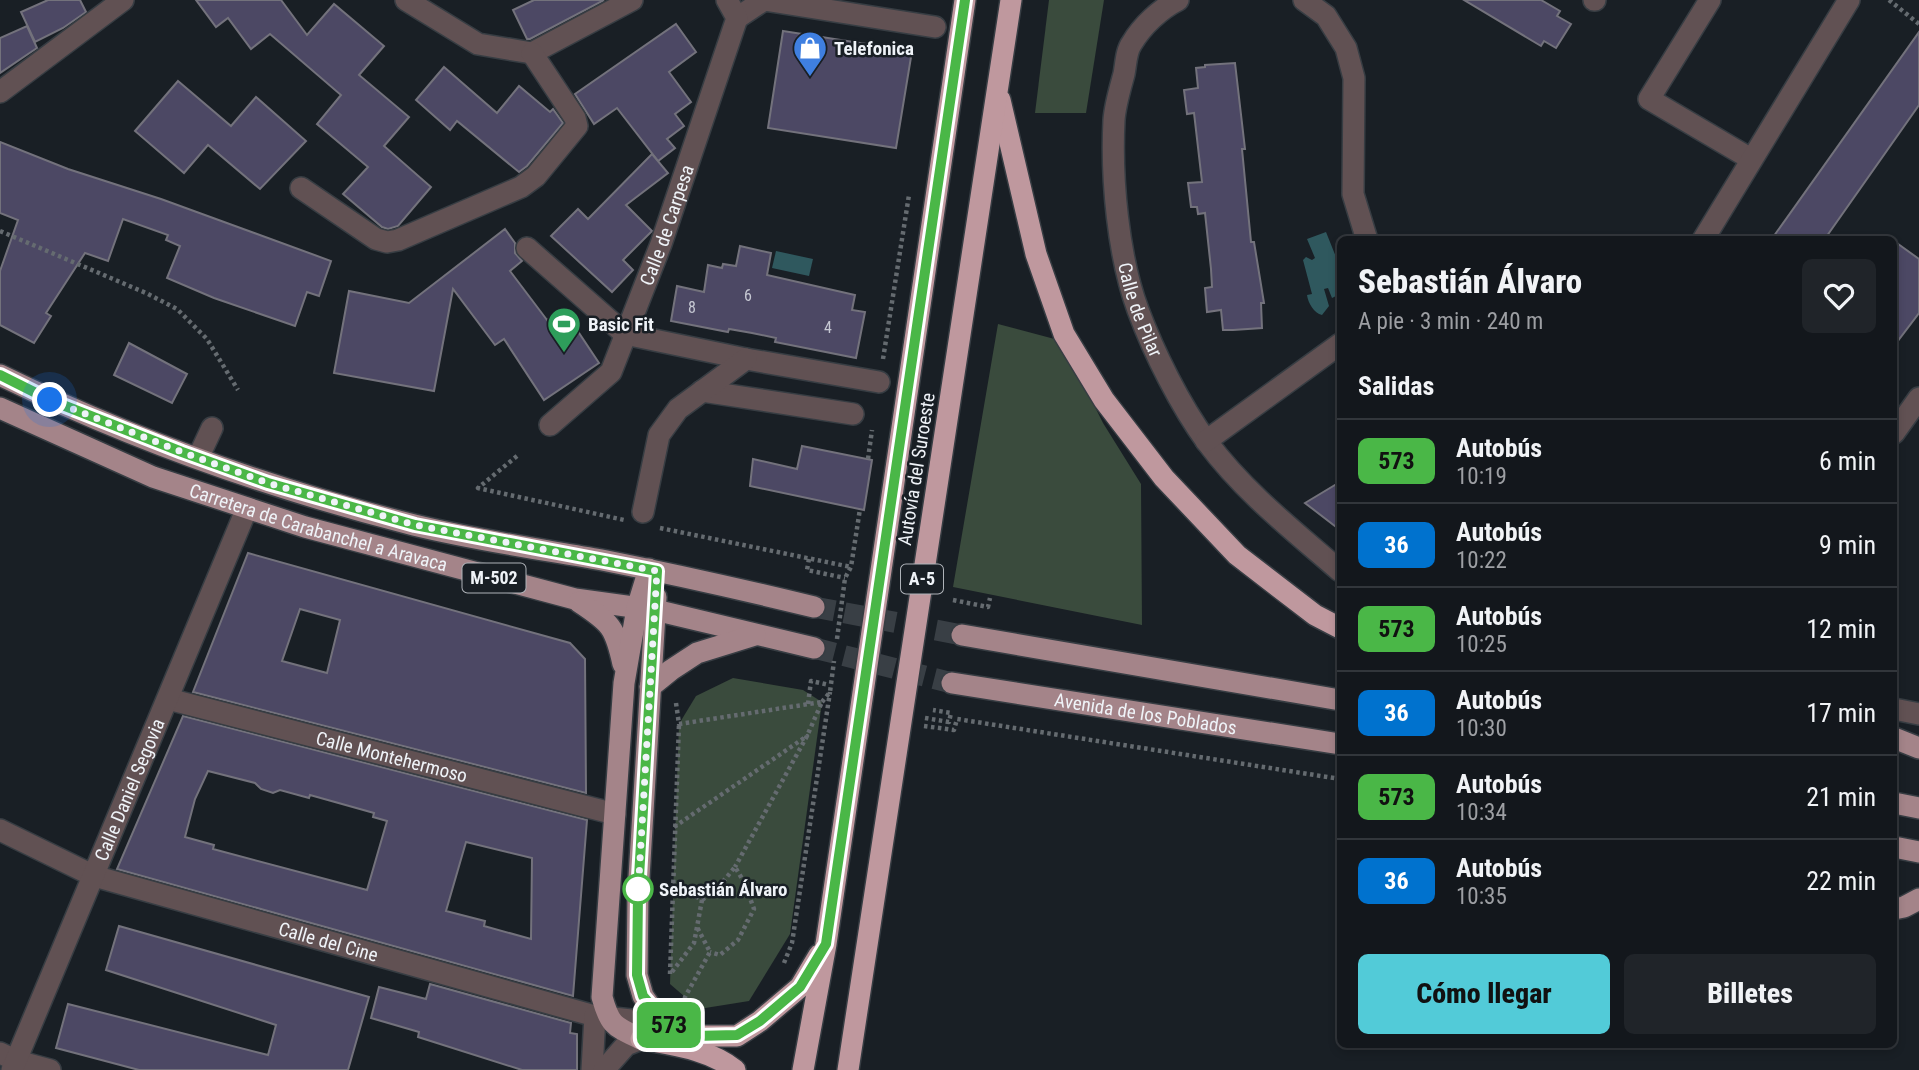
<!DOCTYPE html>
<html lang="es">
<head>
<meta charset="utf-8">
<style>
  :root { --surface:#13171c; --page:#202429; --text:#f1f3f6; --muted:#9d9fa3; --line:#32363b; --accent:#52cbd8 }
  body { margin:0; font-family:"Roboto Condensed",sans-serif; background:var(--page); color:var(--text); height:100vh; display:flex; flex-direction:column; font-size:26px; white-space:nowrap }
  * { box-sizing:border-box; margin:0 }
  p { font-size:23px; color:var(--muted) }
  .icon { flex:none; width:38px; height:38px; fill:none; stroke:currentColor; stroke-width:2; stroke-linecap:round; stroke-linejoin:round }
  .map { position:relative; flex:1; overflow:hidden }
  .details { position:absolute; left:1337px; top:236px; width:560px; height:812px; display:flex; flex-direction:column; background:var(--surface); border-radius:10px; box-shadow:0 4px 10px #0003,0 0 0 2px var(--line) }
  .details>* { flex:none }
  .badge { padding:0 14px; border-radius:10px; font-size:24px; line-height:46px }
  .you { position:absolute; width:35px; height:35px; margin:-18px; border:5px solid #fff; border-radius:50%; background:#1a73e8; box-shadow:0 0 0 10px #1a73e833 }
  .map>.badge { position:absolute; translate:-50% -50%; box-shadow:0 0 0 4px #fff }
  h2 { padding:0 21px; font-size:26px; line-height:63px }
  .round { display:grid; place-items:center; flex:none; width:74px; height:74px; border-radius:10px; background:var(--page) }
  .head { display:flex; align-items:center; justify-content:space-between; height:119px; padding:0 21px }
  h1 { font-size:33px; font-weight:800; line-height:52px }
  .action { display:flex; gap:14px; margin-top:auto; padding:14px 21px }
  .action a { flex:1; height:80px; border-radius:10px; background:var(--accent); color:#111; font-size:28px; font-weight:800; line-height:80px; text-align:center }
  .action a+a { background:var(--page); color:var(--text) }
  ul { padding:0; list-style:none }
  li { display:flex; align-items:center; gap:21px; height:84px; padding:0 21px; border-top:2px solid var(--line) }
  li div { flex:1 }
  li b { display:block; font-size:26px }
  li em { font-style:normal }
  li .badge { min-width:77px; font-weight:700; text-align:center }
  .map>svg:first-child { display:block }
</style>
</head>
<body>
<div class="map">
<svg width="1919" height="1070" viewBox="0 0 1919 1070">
  <rect width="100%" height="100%" fill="#191f25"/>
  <g fill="#3a4b3d">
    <path d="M1049,0H1104L1086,113H1035Z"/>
    <path d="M998,324L1062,341L1103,423L1141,484L1142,625L953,587Z"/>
    <path d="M733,678L803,690L822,702L790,934L749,1001L699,1009L670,984L679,724L696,696Z"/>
  </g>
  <g fill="#2f585e">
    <path d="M1326,232L1340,267V294L1332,298L1328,288L1324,289L1329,306L1322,315C1314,313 1308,303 1307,295L1312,294L1303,260L1306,257L1312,260L1315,258L1307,239Z"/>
    <path d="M776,251L813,259L809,276L772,268Z"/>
  </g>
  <g fill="#4c4864" stroke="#73727c" stroke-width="2" fill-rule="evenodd">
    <path d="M48,0H80L86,12L63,28L35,42L21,12Z"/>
    <path d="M196,0H281L307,35L334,4L384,46L359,75L409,117L384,146L431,187L398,226L388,229L382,227L343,194L368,167L317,124L341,95L270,34L251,49L228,18L216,27Z"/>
    <path d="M534,0H604L530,39H527L513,10Z"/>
    <path d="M1464,0H1541L1560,11L1557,16L1571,24L1556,48L1544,41L1541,46Z"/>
    <path d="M676,24L696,52L669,72L691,102L675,114L684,126L667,139L675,148L658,161L617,108L594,124L575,94Z"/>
    <path d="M27,26L37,48L0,73V38Z"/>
    <path d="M783,31L912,51L896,148L768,128Z"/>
    <path d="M1919,32V105L1824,240H1771Z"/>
    <path d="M1235,63L1245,149H1242L1251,242H1254L1264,303H1261L1262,328L1233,330H1223L1221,310L1207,312L1205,288L1212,287L1211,269L1205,213L1198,214L1197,207H1191L1188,183L1202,182L1194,113L1187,114L1184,90L1198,88L1196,68L1205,67V65Z"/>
    <path d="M444,67L497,113L519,86L550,112L553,109L563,123L527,166L519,172L457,121L450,130L416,100Z"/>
    <path d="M178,81L231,126L256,97L306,141L260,189L208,145L184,173L135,131Z"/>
    <path d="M0,142L68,169L161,199L331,261L319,296L307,292L295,326L214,298L167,278L180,246L166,240L168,235L123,219L108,261L85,253L46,313L51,316L34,343L0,325V271L18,220L0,213Z"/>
    <path d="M652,154L668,173L626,205L652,231L623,260L633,270L612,292L551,236L578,209L588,219Z"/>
    <path d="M505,229L515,243V253L522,261L510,271L547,320L563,309L599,363L544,400L504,339L495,345L453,289L434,391L334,373L349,291L409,303Z"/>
    <path d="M1894,241L1919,259V313L1894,346Z"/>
    <path d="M740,246L771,253L767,275L855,295L852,310L865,312L856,358L775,342L776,338L752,333L729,329L728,332L671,321L677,286L704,292L708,265L722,268L723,264L736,266Z"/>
    <path d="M129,343L187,374L172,403L114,375Z"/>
    <path d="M802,446L872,460L864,510L750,486L753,459L797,469Z"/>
    <path d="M1340,482V530L1305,503Z"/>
    <path d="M248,553L570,643L585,659L586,793L193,692ZM300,609L340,620L327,673L282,661Z"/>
    <path d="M183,716L587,820L573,996L117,869ZM208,771L255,783L261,789L273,793L280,790L309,798L310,795L374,813L373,817L387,821L367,890L213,849L214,845L185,837L195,799ZM466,842L532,858L531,939L484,926L485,921L446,911Z"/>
    <path d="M119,926L369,997L348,1070H139L56,1048L68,1004L268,1055L276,1025L106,970Z"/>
    <path d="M430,984L571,1023L570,1033L577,1034V1070H522L418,1037L419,1032L371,1018L379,987L426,999Z"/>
  </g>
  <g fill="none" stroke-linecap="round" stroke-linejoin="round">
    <g stroke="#393f45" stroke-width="21" stroke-dasharray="21 10" stroke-linecap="butt">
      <path d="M814,607L962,635"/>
      <path d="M814,648L952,683"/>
    </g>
    <g stroke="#373d43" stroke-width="24">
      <g id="minor">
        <path d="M406,0L478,44L532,53L632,0"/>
        <path id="s1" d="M1178,0C1160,9 1142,26 1132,43C1126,51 1126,64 1124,74C1120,89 1115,105 1114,120C1111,178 1118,256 1138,310C1154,353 1180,405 1207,442C1244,492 1294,531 1340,571"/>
        <path d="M1304,0L1326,16L1346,48L1354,78L1353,194L1367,240"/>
        <path d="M1594,0H1595"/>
        <path d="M1710,0L1649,99L1751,159"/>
        <path d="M737,18L764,0L935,27"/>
        <path d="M0,92L123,0"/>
        <path d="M301,188L376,239L387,242L398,240L521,187L536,176L577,126L575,118L532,53"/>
        <path d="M1703,240L1849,0"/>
        <path d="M527,248L625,334L746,359L879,382"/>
        <path d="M702,391L853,414"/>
        <path id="s2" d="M550,425L611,372L661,244L737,18L727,0"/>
        <path d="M1894,433L1919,398"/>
        <path d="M1206,441L1340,344"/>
        <path d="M198,458L212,428"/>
        <path d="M643,512L659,435L678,409L746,359"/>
        <path id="s3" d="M168,699L615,814"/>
        <path d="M1894,709L1919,714"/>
        <path id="s4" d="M0,830L94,876L595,1016L667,1024"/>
        <path d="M0,1053L17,1061L50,1070"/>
        <path id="s5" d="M12,1070L247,508"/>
        <path d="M592,1070L595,1016"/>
        <path d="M604,1070L626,1045L641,1039"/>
      </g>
    </g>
    <g stroke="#373d43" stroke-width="24">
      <g id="major">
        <path d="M0,375C131,439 272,489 414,525C475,540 539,549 602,560C673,574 744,590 814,607"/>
        <path id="s6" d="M0,408L153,477L305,527L575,599L655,610L814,648"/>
        <path d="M656,597L638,894L637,975L643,996L654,1012L667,1024"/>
        <path d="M579,602C611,623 615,627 623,664"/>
        <path d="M962,635L1340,700"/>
        <path id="s7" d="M952,683L1340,744"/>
        <path d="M650,687L671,670L697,653L755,635"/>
        <path d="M1894,738L1919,748"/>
        <path d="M1894,803L1919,808"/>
        <path d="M1894,847L1919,852"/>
        <path d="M1894,909L1904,907L1919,899"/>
        <path d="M641,1039C614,1026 610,1026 602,997L624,683L637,608L649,569"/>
      </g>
    </g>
    <g stroke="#373d43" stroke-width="24">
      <g id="highway">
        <path d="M1000,100L1036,254L1064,334L1104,400L1164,478L1237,555L1315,615L1340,628"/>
        <path d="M667,1024L694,1036H737L760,1021L800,987L819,955"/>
        <path d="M641,1039C673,1045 709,1049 735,1070"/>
        <path d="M803,1070L826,944L965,0"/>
        <path d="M848,1070L1011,0"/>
      </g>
    </g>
    <g stroke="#656b70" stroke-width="4.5" stroke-dasharray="3.5 3.5" stroke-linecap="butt">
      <path d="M1889,0L1919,24"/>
      <path d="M0,231L146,293L177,309L207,339L238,390"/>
      <path d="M883,359L909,195"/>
      <path d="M517,456L478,488L624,520"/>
      <path d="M868,459L872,430"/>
      <path d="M660,528L851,567"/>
      <path d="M809,559L807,570L845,578"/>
      <path d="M953,600L988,607L990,598"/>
      <path d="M837,639L845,578L851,567L860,509"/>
      <path d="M822,702L830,692L834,661"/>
      <path d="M676,703L679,724L822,702L807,736"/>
      <path d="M808,704L811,681L829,685"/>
      <path d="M925,718L949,722L951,713L933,710"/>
      <path d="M924,726L954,730L957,719L1340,779"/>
      <path d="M674,827L807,736L735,867"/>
      <path d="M702,900L717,889L735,867L744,882L754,909L738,940L720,955L710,952"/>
      <path d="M784,963L792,943L830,692"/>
      <path d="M672,972L694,943L702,900L673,883"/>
      <path d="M670,974L679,724"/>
      <path d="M684,1006L685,997L710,952L697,927"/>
    </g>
    <use href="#minor" stroke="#615153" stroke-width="21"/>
    <use href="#major" stroke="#a48489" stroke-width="21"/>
    <use href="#highway" stroke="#bf989e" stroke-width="21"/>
  </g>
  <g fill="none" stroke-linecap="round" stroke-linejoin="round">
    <g stroke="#fff" stroke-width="16">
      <path id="line" d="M0,375L50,400L182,452L268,483L415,525L657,571L638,894L637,975L643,996L667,1024L694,1036L737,1035L760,1021L800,987L826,944L965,0"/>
    </g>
    <use href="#line" stroke="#4ab747" stroke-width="10"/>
    <path stroke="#eff3f8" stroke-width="7" stroke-dasharray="0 12.6" d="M50,400L182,452L268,483L415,525L657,571L638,894V889"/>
  </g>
  <defs>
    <g id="shop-pin" transform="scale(1.75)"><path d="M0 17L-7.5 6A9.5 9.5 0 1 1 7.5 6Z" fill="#3f7fe0" stroke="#191f25"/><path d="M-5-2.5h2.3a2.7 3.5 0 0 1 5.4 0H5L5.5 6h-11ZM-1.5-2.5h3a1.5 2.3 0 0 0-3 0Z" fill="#fff"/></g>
    <g id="stadium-pin" transform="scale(1.75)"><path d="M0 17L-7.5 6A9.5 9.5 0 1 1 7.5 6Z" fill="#2e9e5b" stroke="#191f25"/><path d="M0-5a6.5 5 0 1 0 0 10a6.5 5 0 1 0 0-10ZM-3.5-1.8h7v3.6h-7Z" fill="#fff"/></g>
  </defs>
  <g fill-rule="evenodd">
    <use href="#shop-pin" x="810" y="48"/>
    <use href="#stadium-pin" x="564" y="324"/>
  </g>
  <circle fill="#fff" stroke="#4ab747" stroke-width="3.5" cx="638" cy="889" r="14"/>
  <g text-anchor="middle" stroke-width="5" stroke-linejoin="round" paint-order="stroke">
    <g font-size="16" fill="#c6c8d3">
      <text x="748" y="301">6</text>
      <text x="692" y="313">8</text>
      <text x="828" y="333">4</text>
    </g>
    <g fill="#191f25" stroke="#afb3b9" stroke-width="2">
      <rect x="462.5" y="563.5" width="63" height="29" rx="5"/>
      <rect x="901" y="564.5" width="42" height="29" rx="5"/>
    </g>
    <g font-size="18" font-weight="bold" fill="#eff3f8">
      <text x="494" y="584">M-502</text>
      <text x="922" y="585">A-5</text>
    </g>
    <g font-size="19" font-weight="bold" fill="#eff3f8" stroke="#191f25" text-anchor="start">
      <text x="834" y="55">Telefonica</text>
      <text x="588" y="331">Basic Fit</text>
    </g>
    <g font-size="19" fill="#eff3f8" stroke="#191f25">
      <text dy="7" stroke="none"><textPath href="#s2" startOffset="238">Calle de Carpesa</textPath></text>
      <text dy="7" stroke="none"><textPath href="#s1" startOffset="336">Calle de Pilar</textPath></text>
      <text transform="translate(916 469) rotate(-81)" y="7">Autovía del Suroeste</text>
      <text dy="7" stroke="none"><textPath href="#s6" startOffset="341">Carretera de Carabanchel a Aravaca</textPath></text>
      <text dy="7" stroke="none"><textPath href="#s7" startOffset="196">Avenida de los Poblados</textPath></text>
      <text dy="7" stroke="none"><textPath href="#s3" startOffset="231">Calle Montehermoso</textPath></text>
      <text dy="7" stroke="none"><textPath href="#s5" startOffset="304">Calle Daniel Segovia</textPath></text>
      <text dy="7" stroke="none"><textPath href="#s4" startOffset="348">Calle del Cine</textPath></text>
    </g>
    <g font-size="19" font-weight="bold" fill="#eff3f8" stroke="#191f25" text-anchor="start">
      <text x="659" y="896">Sebastián Álvaro</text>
    </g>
  </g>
</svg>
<div class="you" style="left:50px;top:400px"></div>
<b class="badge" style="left:669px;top:1025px;background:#4ab747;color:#111">573</b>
<section class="details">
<div class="head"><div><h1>Sebastián Álvaro</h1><p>A pie · 3 min · 240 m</p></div><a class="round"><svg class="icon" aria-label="heart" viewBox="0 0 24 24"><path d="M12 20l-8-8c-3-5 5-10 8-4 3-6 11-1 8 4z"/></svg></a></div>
<h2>Salidas</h2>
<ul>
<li><span class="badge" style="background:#4ab747;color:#111">573</span><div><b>Autobús</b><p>10:19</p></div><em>6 min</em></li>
<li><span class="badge" style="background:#0072ce;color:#fff">36</span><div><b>Autobús</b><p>10:22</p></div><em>9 min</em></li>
<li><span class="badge" style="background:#4ab747;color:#111">573</span><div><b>Autobús</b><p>10:25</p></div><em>12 min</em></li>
<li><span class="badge" style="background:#0072ce;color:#fff">36</span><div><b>Autobús</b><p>10:30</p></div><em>17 min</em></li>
<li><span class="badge" style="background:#4ab747;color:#111">573</span><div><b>Autobús</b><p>10:34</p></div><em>21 min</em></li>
<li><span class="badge" style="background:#0072ce;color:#fff">36</span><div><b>Autobús</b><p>10:35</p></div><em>22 min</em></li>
</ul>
<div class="action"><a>Cómo llegar</a><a>Billetes</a></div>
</section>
</div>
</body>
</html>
